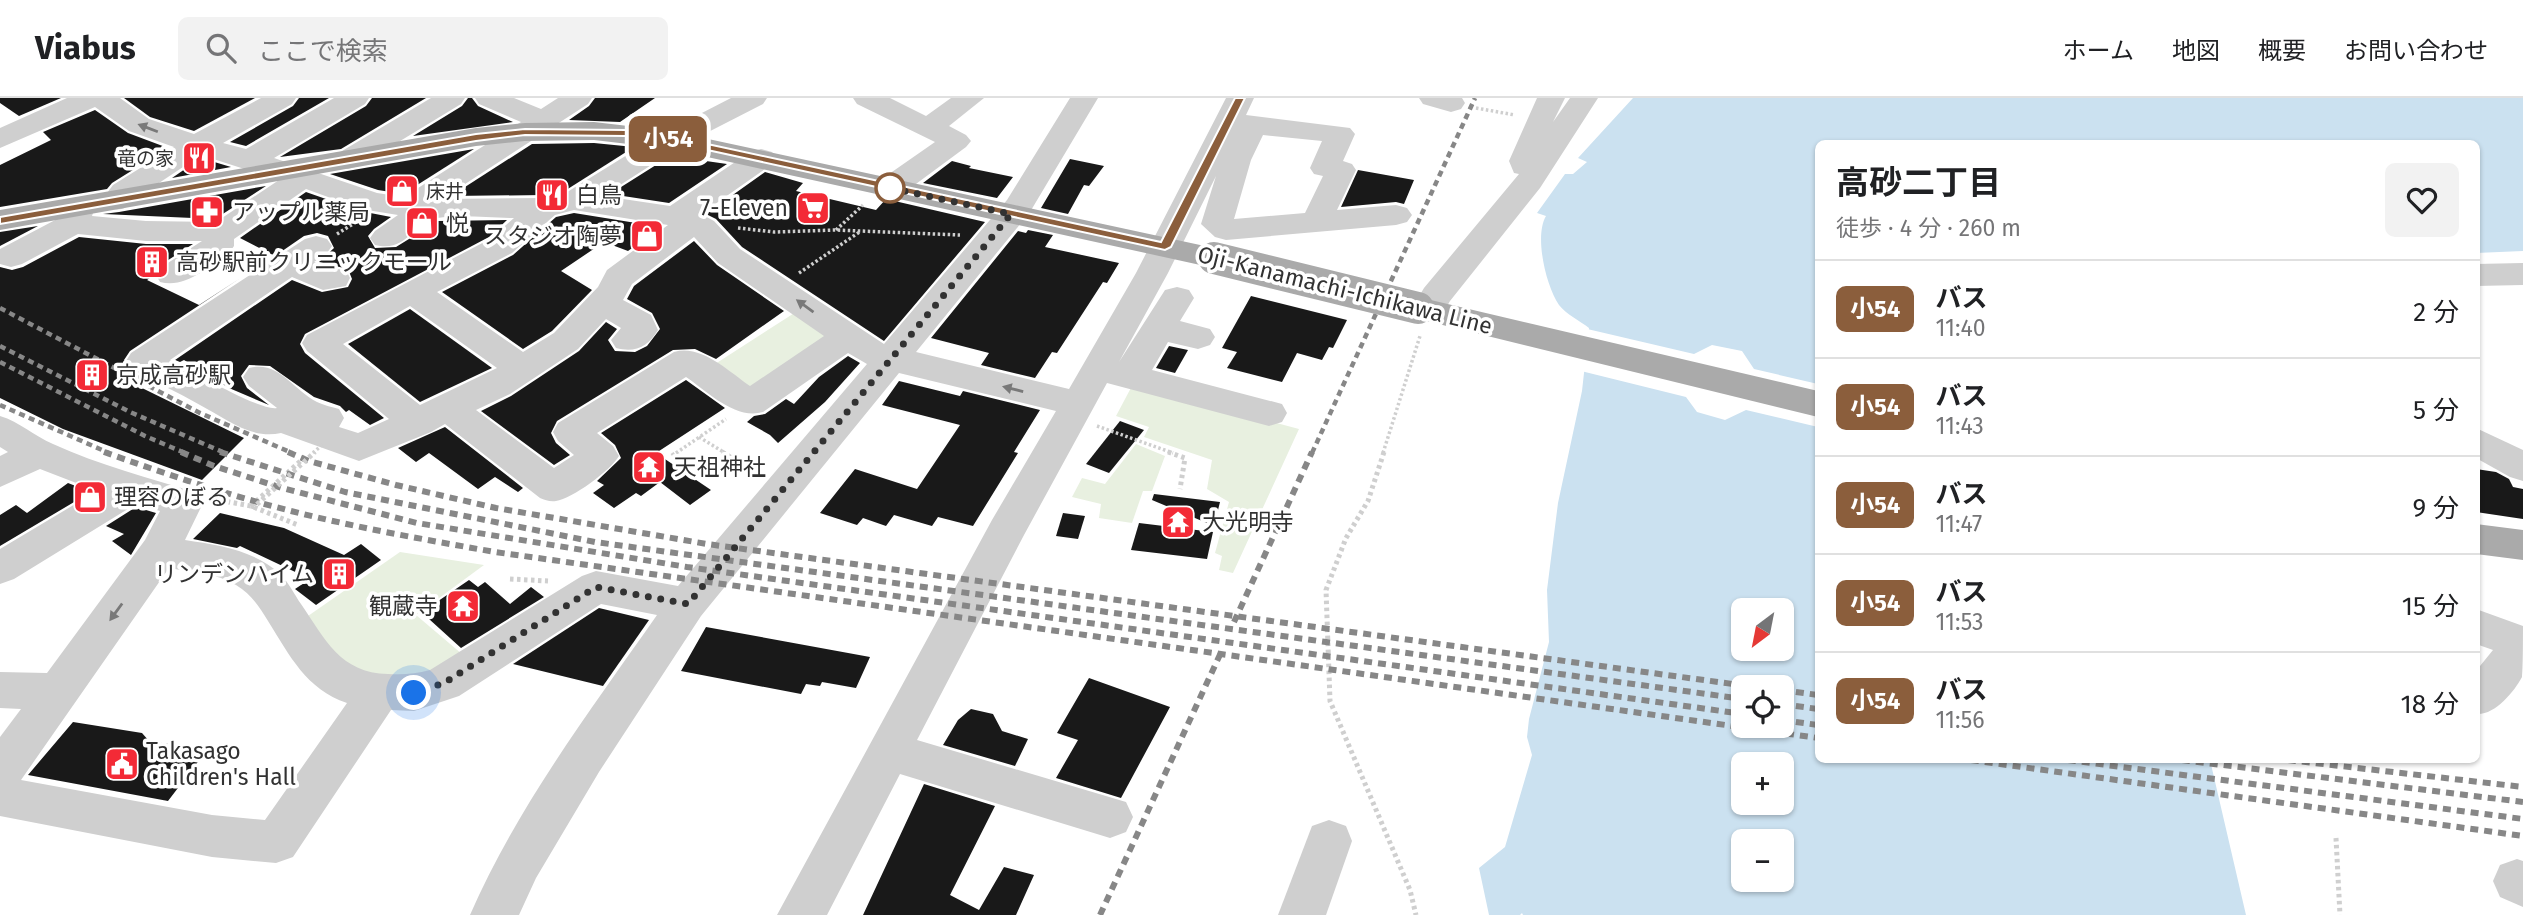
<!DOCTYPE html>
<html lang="ja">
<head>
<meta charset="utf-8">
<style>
  :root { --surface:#fff; --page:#f2f2f2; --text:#202124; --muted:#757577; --line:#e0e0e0 }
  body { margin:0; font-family:"Fira Sans","Noto Sans JP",sans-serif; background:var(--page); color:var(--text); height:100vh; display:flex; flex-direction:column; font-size:26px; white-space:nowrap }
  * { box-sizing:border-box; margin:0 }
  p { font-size:23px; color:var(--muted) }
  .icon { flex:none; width:38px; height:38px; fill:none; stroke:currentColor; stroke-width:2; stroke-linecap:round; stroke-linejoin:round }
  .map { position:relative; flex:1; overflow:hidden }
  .drawer { position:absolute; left:1815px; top:42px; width:665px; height:623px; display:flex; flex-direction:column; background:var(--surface); border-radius:10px; box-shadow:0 2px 5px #0004 }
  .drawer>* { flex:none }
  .badge { padding:0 14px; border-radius:10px; font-size:24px; line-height:46px }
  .needle { width:46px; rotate:212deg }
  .buttons { position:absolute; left:1731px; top:500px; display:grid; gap:14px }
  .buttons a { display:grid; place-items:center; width:63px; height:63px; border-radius:10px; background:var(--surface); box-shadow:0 2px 5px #0004; font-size:35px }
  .you { position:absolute; width:35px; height:35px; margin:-18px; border:5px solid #fff; border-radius:50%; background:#1a73e8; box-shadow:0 0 0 10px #1a73e833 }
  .map>.badge { position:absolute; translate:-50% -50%; box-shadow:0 0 0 4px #fff }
  .round { display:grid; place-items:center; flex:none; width:74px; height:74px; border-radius:10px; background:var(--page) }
  .summary { display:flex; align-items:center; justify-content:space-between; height:119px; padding:0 21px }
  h1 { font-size:33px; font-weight:700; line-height:52px }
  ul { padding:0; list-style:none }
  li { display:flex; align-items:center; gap:21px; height:98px; padding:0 21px; border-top:2px solid var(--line) }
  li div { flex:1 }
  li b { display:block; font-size:26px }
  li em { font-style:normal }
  li .badge { min-width:77px; font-weight:700; text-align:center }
  header { display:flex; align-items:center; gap:42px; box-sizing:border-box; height:98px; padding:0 35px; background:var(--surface); border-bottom:2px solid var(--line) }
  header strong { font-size:33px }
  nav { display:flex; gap:38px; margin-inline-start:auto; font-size:24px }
  .search { width:490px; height:63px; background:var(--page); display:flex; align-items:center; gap:18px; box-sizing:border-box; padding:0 24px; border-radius:10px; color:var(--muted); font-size:26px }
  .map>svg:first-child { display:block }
</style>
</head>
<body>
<header>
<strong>Viabus</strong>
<div class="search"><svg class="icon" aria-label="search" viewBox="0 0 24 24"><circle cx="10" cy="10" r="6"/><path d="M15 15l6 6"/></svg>ここで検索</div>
<nav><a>ホーム</a><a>地図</a><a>概要</a><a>お問い合わせ</a></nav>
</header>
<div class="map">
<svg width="2523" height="817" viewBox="0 0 2523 817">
  <rect width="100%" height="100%" fill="#fff"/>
  <g fill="#e8f0e0">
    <path d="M799,212L834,238L750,294L712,268Z"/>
    <path d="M1133,286L1299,331L1233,475L1219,472L1222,458L1215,455L1229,404L1207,391L1212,362L1144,339L1149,329L1116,318Z"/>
    <path d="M1136,346L1165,358L1152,393H1143L1132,425L1099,420L1101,406L1072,399L1082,380L1105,386Z"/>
    <path d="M400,454L484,467L416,517L469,562L442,577L364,581L326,548L308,518Z"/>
  </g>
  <path fill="#cbe1f0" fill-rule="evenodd" d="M1633,0H2523V153L2476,155V46H1818V662H2210L2246,817H1523L1522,815L1520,817H1489L1479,770L1505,749L1532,657L1527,639L1529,621L1549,544L1547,492L1558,405L1582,293L1589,230C1580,223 1566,216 1559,207C1546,188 1534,138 1546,118L1537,115L1565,76H1573L1587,64L1578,60ZM1743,513H1782V551H1743ZM1743,590H1782V628H1743ZM1743,667H1782V705H1743ZM1743,744H1782V782H1743Z"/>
  <path fill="#fff" d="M1583,230L1694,256L1712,247L1742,253L1754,271L1818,286V329L1746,312L1725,322L1697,314L1686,299L1581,273L1586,232Z"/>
  <g fill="#191919">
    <path d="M0,0H61L19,18L0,5Z"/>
    <path d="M124,0H255L194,33L150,19Z"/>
    <path d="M299,0H329L246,48L230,44L293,8Z"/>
    <path d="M372,0H426L341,51L280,59L366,8Z"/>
    <path d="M468,0H472L478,8L513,24L413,38L462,8Z"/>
    <path d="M595,0H655L620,24L569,22L589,8Z"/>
    <path d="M95,12L128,35L168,50L112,85L107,91L0,109V67L51,42L43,34Z"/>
    <path d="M594,45L634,49L563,94L544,97L451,98L532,46Z"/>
    <path d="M474,51L403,96L378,92L330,76Z"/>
    <path d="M675,55L683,56L678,59L727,66L669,105L610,96Z"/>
    <path d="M201,60L231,69L172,80Z"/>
    <path d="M1070,61L1104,68L1089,88L1084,87L1068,116L1041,110Z"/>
    <path d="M952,63L971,68L969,70L1013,79L997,100L923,85Z"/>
    <path d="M1358,72L1414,82L1404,106L1396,104L1341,109Z"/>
    <path d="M765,74L803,85L796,93L876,112L886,101L985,124L884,243L742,149L716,121L706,116Z"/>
    <path d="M266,88L215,121L103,116L119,114Z"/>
    <path d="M306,94L360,113L391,119L374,131L368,138L375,150L396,149L438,123L507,122L489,139L305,236L300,246L305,255L384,320L370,327L349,312L346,314L340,308L314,299L270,268L249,267L241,278L247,290L269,307L229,290L184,262L180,264L175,262L292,182L322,194L348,189L352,181L348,171L319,164L334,150L328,138L317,135L304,138L275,158L240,140Z"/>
    <path d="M574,115L661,129L628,153L604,144L561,173L592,192L552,233L523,251L442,194L513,157L556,119Z"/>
    <path d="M38,128L0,148V134Z"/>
    <path d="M1028,132L1053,137L1045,149L1119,165L1107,185L1103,184L1057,255L1052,254L1035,280L981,267L989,255L931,240L1018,133L1026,135Z"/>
    <path d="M79,139L146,146H193L159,168L154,177L147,182L199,207L239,181L130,253L124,262L130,273L149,283L140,289L244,340L202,382L63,331L0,300V169L12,172L23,169Z"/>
    <path d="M694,143L717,167L784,213L716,261L695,251L673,252L557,323L551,335L556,345L570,357L554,367L481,313L511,298L579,253L606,224L617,231L608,242L615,253L635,254L647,248L660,231L652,215L627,201L634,188Z"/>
    <path d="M1251,198L1347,222L1333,250L1329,249L1322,262L1297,255L1282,284L1227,270L1237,254L1222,250Z"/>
    <path d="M410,211L492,270L420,304L348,246Z"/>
    <path d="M1169,248L1188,252L1175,275L1156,270Z"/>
    <path d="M848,258L860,265L825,304L778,345L770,337L747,324L754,318L765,316L786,301L794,306L819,279Z"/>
    <path d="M686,282L725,310L656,355L711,392L690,407L660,384L641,398L636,395L614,410L593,395L604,387L597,383L621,360L615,347L601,335Z"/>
    <path d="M899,283L960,298L963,293L1040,312L1014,354L1018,355L973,428L938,419L932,428L894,417L886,428L863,420L857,427L820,415L855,371L917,391L960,327L882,307Z"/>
    <path d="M1120,323L1144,332L1109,375L1086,366Z"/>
    <path d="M445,329L523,390L518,394L495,379L478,391L429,355L416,364L398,350Z"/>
    <path d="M2476,371L2496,374L2509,381L2513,389L2523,391V421L2476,414Z"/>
    <path d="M68,385L91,394L0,448V417L16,407L27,415Z"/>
    <path d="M1154,396L1220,404L1214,428L1152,402Z"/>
    <path d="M136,409L156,415L131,457L112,443L124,436L106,428Z"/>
    <path d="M220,415L284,430L344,457L361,446L381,462L316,507L295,491L310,481L240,448L237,450L193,441Z"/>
    <path d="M1063,415L1085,418L1078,441L1056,438Z"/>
    <path d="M1139,425L1213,434L1207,461L1131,452Z"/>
    <path d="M469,482L478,489L485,484L510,506L531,489L544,499L461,550L429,521L433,519L425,512Z"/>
    <path d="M599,510L649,522L603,588L513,566Z"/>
    <path d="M706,529L870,559L856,590L822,584L820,588L806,586L801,596L681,573Z"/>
    <path d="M1089,580L1170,609L1121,700L1056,680L1078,642L1057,635Z"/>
    <path d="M971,611L993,616L1002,633L1028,641L1015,668L943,647L958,622Z"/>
    <path d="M73,624L142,635L149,643L207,652L168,703L28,677Z"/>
    <path d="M924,686L995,708L950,797L979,812L1004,769L1034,777L1016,817H863Z"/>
  </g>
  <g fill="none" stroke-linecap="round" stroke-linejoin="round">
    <g stroke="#cfcfcf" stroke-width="3.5" stroke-dasharray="2.5 2.5" stroke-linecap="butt">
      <path d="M1476,10L1515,17"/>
      <path d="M738,130L774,134L835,132L960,137"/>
      <path d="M836,132L863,107"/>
      <path d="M337,136L356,124"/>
      <path d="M354,166L370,156"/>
      <path d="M799,175L861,133"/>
      <path d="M1097,328L1173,355"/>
      <path d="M699,339L725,355"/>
      <path d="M676,355L726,321"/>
      <path d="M1383,355L1420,238"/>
    </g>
    <g stroke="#cfcfcf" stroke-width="5" stroke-dasharray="3.5 3.5" stroke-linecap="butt">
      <path d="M722,354L758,376"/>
      <path d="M1168,354L1185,360L1180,391"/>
      <path d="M1384,354L1368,403L1346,440L1326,492L1330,603L1410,792L1416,817"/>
      <path d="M672,358L678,354"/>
      <path d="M213,401L251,408L298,427"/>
      <path d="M251,408L307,357"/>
      <path d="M510,481L548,483"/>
      <path d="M2336,740L2340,817"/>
    </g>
    <g fill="#cfcfcf" fill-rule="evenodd">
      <path d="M67,0H120L149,21L194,36L261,0H296L292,6L223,45L246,51L334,0H369L365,6L274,60L377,95L404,99L521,24L479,6L475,0H514L541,11L558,0H592L588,6L442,101L544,100L564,96L661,36L731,0H767L763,6L681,48L603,98L670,108L750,54L761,51L772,54L776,60L772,66L701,116L714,123L740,151L884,246L1007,102L1070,0H1098L1030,114L916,254L1069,291L1136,175L1226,0H1254L1246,17L1350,30L1355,36L1343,63L1352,66L1356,72L1337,112L1396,107L1407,110L1412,117L1407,124L1396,127L1226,142L1215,139L1201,126L1216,78L1168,175L1119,264L1165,192L1177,189L1189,192L1194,200L1180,223L1210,231L1215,239L1210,247L1198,251L1168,244L1152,272L1282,306L1287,315L1282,324L1269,328L1107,285L1024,437L917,642L1126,704L1133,719L1126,734L1110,740L900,676L827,817H777L992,422L1056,313L899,275L701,518L599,674L536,780L519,817H470C517,709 590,613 657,517L601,506L459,598L414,613L391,612L293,759L276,765L212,759L0,718V639L21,611L0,610V574L47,575L145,442L160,413L136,406L14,481L0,486V451L97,393L40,371L0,389V358L8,354L0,349V318C20,324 34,338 53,346C99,367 149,380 198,395L203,405L185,442C218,447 253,452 279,475C288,483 294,496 301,506C325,541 340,575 388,576C403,577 415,576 430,572L582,478L596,473L678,488L867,266L848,255L763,314C735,322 708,294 686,279L597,335L613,348L619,358C611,372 572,401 556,403C550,404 545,402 540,400L445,326L431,334L359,363L281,335C251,342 225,320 200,307C177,294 154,283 131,271L126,263L131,255L305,141L316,138L327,141L332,148L327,155L314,164L327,170L346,172L350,180L346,188L323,192L292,179L170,262C189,271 261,314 277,310L249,288L243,279L249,270C279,262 292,291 317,304C323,307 332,309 339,311L344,320L339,329L358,335L389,321L307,253L302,245L307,237L490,141L514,120C489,120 461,116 437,120C412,125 407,155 375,147L370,140L375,133L398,117L361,111L306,91L234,141V148L229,155C209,168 186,191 160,184L156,177L160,170L202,143H146L78,136L22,166L11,169L0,166V151L59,120L68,102L79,99L90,102L95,109L92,118L146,123L216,124L279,82L201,57L135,101C126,112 120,113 106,110L101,103L113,87L174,49L129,33L95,9L0,50V30ZM1263,37L1322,43L1310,70L1314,76L1323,78L1305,115L1234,121L1251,62ZM574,112L668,127L607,172L598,189L554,235L523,254L437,194L512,155L555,117ZM694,139L718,165L824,238L750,288C728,273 701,246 674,254L558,325L553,334L558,343L574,357L554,370L476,312L510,296L578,251L606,221L621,230L611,242L616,250C635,255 648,249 658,232L651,217L623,202L632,186ZM410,208L497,270L420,307L343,246ZM169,470C192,474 216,475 236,487C251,496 259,508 268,523C290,558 306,591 347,605L265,722L212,717L21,682Z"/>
      <path d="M431,0H465L461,6L359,68L348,71L337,68L333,62L337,56Z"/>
      <path d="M853,0H890L926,18L951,0H984L949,28L966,37L971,43L966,49L901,97L890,99L879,97L875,90L879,83L935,44L857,6Z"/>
      <path d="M1419,0H1462L1465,5L1461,11L1451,14L1423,6Z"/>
      <path d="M1537,0H1565L1553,24L1570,0H1598L1540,90L1450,203L1440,220L1428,223L1416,220L1411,212L1424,190L1519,76L1514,75L1509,63Z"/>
      <path d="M2523,165V187L2476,188V166Z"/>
      <path d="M2476,330L2523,352V383L2510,379L2476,360Z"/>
      <path d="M2476,511L2523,528C2523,540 2523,570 2522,579C2514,594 2494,618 2476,616V573L2493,552L2476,546Z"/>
      <path d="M1329,722L1346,728L1352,743L1326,817H1278L1312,728Z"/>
      <path d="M2517,761L2523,763V809L2500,799L2493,783L2500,767Z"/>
    </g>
    <g fill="#aaa" fill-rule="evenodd">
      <path d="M594,24L671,33L1214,150L1225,153L1230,160L1225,167L1214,170L671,51L594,42L525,43L476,48L0,132V112L476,30L525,25Z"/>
      <path d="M1418,199L1818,293V319L1406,218L1401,210L1406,202Z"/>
      <path d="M2476,426L2523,432V462L2476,456Z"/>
    </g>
    <g stroke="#878787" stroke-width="4.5" stroke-dasharray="6 4.5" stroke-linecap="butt">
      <path d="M0,210L200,315L292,355"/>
      <path d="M0,248L130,314L225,355"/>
      <path d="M0,264L145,338L185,355"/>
      <path d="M0,307L109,355"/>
      <path d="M1312,355L1475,0"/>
    </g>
    <g stroke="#878787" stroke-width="6" stroke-dasharray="8 6" stroke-linecap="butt">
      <path d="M104,354C166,376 228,397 291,413C358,430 427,442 495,454L1818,640"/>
      <path d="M181,354L214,368L282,390L417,425L687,469L1743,616"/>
      <path d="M220,354L345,394L595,444L1743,601"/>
      <path d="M288,354L309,363L396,387L496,410L707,446L1762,590"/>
      <path d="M1234,524L1312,354"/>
      <path d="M1782,592L1818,597"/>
      <path d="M1782,606L1818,611"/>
      <path d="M1782,622L1818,627"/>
      <path d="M1971,662L2523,738"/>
      <path d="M2068,662L2523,721"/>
      <path d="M2182,662L2523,704"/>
      <path d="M2288,662L2523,689"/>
      <path d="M1100,817L1223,550"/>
    </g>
    <path stroke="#cfcfcf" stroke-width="3.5" stroke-dasharray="2.5 2.5" stroke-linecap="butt" d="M313,355L323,346"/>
    <path stroke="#cfcfcf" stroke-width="5" stroke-dasharray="3.5 3.5" stroke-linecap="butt" d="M251,408L254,409L315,354"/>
    <path stroke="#aaa" stroke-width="32" d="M1214,160L1418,210"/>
  </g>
  <defs><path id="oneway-solid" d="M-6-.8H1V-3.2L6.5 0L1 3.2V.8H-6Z" transform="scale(1.75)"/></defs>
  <g fill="#797979">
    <use href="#oneway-solid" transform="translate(148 30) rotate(-159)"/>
    <use href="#oneway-solid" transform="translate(805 208) rotate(-144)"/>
    <use href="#oneway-solid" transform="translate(1013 291) rotate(-166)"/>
    <use href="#oneway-solid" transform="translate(116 514) rotate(126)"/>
  </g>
  <path fill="#8b5e3c" stroke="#fff" stroke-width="2" d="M1235,0H1245L1171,149L1165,152L712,53L626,38L525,37L476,43L0,126V119L476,36L525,31L626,32L712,47L1161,144Z"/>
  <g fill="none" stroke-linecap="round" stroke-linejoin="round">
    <path stroke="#323232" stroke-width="7" stroke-dasharray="0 12.6" d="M414,595L444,585L596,489L688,506L1011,116L890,90"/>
  </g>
  <defs>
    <g id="restaurant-square" transform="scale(1.75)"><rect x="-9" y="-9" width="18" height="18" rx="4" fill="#f32a36" stroke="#fff"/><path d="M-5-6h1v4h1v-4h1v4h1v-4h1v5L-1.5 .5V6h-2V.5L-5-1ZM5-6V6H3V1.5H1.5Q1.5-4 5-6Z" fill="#fff"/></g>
    <g id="shop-square" transform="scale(1.75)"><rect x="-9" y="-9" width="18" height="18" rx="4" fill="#f32a36" stroke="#fff"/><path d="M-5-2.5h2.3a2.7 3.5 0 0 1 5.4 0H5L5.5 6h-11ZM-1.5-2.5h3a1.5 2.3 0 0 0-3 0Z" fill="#fff"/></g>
    <g id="supermarket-square" transform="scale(1.75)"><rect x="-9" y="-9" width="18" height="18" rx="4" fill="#f32a36" stroke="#fff"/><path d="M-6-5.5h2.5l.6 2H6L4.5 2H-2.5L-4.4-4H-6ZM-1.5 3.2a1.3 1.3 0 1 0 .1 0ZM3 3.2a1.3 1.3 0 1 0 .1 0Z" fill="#fff"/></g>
    <g id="pharmacy-square" transform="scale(1.75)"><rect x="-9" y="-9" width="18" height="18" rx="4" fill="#f32a36" stroke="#fff"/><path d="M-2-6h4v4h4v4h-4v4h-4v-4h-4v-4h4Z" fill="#fff"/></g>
    <g id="building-square" transform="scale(1.75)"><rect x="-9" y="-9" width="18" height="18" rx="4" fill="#f32a36" stroke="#fff"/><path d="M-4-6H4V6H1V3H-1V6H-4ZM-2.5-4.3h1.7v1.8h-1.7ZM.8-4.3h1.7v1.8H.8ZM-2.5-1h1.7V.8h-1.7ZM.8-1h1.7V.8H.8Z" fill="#fff"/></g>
    <g id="temple-square" transform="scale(1.75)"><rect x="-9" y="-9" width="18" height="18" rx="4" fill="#f32a36" stroke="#fff"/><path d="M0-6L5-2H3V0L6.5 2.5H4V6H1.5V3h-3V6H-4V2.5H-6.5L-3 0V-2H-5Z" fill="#fff"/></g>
    <g id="civic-square" transform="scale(1.75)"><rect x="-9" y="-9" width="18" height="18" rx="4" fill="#f32a36" stroke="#fff"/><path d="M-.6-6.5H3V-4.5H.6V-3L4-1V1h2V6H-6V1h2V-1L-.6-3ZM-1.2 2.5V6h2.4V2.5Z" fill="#fff"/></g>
  </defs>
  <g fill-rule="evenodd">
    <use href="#restaurant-square" x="199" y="60"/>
    <use href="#shop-square" x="402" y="93"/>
    <use href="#restaurant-square" x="552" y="97"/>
    <use href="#supermarket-square" x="813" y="110"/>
    <use href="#pharmacy-square" x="207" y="114"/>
    <use href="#shop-square" x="422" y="125"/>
    <use href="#shop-square" x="647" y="138"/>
    <use href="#building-square" x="152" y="164"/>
    <use href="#building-square" x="92" y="277"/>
    <use href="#temple-square" x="649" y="369"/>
    <use href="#shop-square" x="90" y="399"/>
    <use href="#temple-square" x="1178" y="424"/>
    <use href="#building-square" x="339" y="476"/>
    <use href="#temple-square" x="463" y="508"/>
    <use href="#civic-square" x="122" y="666"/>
  </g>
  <circle fill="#fff" stroke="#8b5e3c" stroke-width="3.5" cx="890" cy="90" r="14"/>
  <g text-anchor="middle" stroke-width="7" stroke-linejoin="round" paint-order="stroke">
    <g font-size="19" fill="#323232" stroke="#fff" text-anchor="end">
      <text x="174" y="67">竜の家</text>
      <text x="426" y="100" text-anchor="start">床井</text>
    </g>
    <g font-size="23" fill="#323232" stroke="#fff" text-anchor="start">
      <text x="576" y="105">白鳥</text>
      <text x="788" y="118" text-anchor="end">7-Eleven</text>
      <text x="232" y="122">アップル薬局</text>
      <text x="446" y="133">悦</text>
      <text x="622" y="146" text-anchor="end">スタジオ陶夢</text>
      <text x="176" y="172">高砂駅前クリニックモール</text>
      <text x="116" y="285">京成高砂駅</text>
      <text x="674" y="377">天祖神社</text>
      <text x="114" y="407">理容のぼる</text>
      <text x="1202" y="432">大光明寺</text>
      <text x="314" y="484" text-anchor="end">リンデンハイム</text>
      <text x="438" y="516" text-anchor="end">観蔵寺</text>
      <text x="146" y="661">Takasago<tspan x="146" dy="26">Children's Hall</tspan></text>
    </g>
    <g font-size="23" fill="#323232" stroke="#fff">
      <text transform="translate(1345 192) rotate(14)" y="8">Oji-Kanamachi-Ichikawa Line</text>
    </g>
  </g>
</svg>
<div class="buttons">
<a><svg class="needle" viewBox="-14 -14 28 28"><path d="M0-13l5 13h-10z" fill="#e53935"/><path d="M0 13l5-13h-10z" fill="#757577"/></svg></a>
<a><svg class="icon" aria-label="locate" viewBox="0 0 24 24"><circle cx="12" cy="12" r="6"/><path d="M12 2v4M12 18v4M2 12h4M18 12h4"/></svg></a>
<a>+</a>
<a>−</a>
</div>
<div class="you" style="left:414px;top:595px"></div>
<b class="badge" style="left:668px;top:41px;background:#8b5e3c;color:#fff">小54</b>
<section class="drawer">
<div class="summary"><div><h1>高砂二丁目</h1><p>徒歩 · 4 分 · 260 m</p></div><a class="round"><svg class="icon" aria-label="heart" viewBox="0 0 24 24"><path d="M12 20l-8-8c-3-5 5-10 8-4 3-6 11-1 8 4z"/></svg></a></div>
<ul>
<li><span class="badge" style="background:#8b5e3c;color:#fff">小54</span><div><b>バス</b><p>11:40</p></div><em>2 分</em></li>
<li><span class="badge" style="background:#8b5e3c;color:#fff">小54</span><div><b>バス</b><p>11:43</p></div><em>5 分</em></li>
<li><span class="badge" style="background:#8b5e3c;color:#fff">小54</span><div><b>バス</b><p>11:47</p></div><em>9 分</em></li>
<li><span class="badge" style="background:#8b5e3c;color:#fff">小54</span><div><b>バス</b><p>11:53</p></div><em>15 分</em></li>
<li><span class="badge" style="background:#8b5e3c;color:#fff">小54</span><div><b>バス</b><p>11:56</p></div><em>18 分</em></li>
</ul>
</section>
</div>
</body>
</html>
